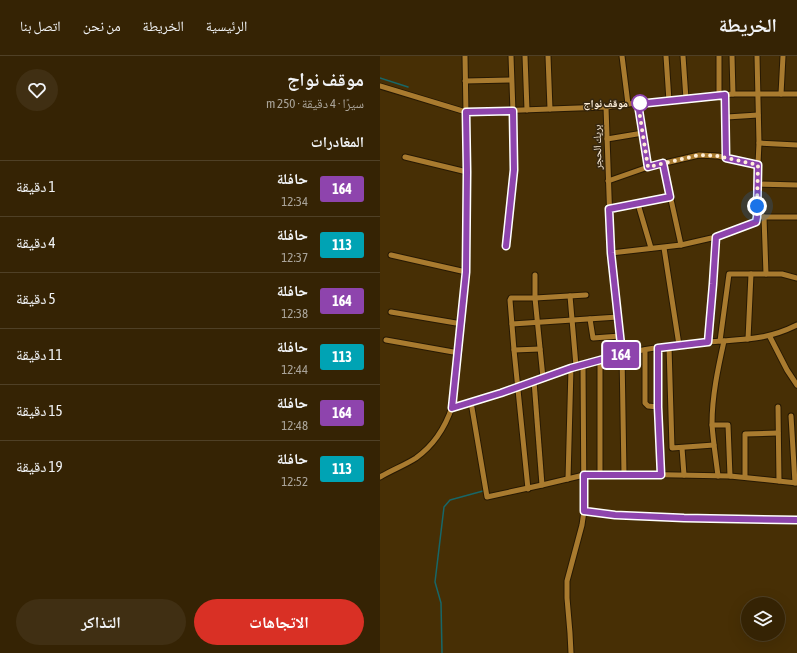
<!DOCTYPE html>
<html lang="ar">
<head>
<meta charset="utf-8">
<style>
  :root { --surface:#352304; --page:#402f13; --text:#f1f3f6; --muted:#aaa49a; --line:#4f4026; --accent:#d93025 }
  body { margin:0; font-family:"Asap Condensed","Noto Naskh Arabic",sans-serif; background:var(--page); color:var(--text); direction:rtl; height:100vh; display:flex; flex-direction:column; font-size:15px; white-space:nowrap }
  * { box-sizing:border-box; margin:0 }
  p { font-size:13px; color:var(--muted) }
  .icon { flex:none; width:22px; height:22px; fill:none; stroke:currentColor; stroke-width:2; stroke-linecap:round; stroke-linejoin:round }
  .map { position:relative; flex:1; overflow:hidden; direction:ltr }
  .side { display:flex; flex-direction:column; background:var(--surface); width:380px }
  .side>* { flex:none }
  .badge { padding:0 8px; border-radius:3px; font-size:14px; line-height:26px }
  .controls { position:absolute; left:361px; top:541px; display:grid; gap:8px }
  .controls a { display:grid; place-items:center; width:44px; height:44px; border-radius:50%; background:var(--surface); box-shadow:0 4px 16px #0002,0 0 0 1px var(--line); font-size:20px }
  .you { position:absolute; width:20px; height:20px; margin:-10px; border:3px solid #fff; border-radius:50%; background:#1a73e8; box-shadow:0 0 0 6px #1a73e833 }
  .map>.badge { position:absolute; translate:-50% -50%; box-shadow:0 0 0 2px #fff }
  h2 { padding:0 16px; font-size:15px; line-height:36px }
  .round { display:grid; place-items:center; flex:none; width:42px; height:42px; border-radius:21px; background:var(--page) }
  .head { display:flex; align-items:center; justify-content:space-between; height:68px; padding:0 16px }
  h1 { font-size:19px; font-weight:700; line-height:30px }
  .cta { display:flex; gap:8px; margin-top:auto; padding:8px 16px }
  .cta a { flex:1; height:46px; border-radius:24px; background:var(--accent); color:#fff; font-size:16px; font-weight:700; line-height:46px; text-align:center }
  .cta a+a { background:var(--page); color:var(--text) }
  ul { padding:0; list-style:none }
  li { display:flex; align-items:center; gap:12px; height:56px; padding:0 16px; border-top:1px solid var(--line) }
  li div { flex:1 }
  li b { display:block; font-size:15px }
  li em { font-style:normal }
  li .badge { min-width:44px; font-weight:700; text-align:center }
  header { display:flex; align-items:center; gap:24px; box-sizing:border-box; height:56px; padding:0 20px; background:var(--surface); border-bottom:1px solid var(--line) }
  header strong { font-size:19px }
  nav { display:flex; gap:22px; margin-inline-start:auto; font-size:14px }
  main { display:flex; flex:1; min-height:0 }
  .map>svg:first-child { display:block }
</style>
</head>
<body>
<header>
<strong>الخريطة</strong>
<nav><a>الرئيسية</a><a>الخريطة</a><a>من نحن</a><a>اتصل بنا</a></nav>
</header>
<main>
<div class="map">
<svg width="417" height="597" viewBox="0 0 417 597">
  <rect width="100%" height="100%" fill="#472f05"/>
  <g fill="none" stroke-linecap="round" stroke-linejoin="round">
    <g stroke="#186768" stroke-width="1.5">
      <path d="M0,22L28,31"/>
      <path d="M62,597L61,547L55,526L64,451L70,444L103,435"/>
    </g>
    <g stroke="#271903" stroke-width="7">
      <g id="minor">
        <path d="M145,0L147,54"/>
        <path d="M168,0L170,53"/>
        <path d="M286,0L289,45"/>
        <path d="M303,0L306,43"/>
        <path d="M339,0V40"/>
        <path d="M352,0L353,38"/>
        <path d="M85,25L131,24"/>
        <path d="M0,30L86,56L226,51"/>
        <path d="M401,38L403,0"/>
        <path d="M345,39L346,102"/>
        <path d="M259,47L268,111"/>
        <path d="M248,48L353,38H417"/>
        <path d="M347,61L378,59"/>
        <path d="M227,83L263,77"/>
        <path d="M379,87L417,89"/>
        <path d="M25,101L87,116"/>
        <path d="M283,107L301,189"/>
        <path d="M228,125L268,111L319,99L338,100L378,109"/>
        <path d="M377,128L417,129"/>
        <path d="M258,148L271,192"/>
        <path d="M229,153L291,141"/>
        <path d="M382,161H417"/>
        <path d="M384,161L386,218"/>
        <path d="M126,190L134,114V84L131,0"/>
        <path d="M284,192L299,289"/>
        <path d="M231,197L301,189L336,181L376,166L377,161V128L379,87L377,0"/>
        <path d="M11,199L86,216"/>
        <path d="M155,219V242L163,322"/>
        <path d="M190,240L196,310"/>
        <path d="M11,256L82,268"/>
        <path d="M210,263L213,282L240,280"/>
        <path d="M132,268L238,261"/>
        <path d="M390,281L407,314L417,329"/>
        <path d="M368,283L371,218"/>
        <path d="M6,284L79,297"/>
        <path d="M340,285L349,218H402L417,222"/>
        <path d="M328,286L333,238L336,181"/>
        <path d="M289,290L292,392L334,389"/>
        <path d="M278,292V351L281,419"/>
        <path d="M134,294L160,293"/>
        <path d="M265,294V347L268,350L278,351"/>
        <path d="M220,304V419"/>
        <path d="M154,325L162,429"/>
        <path d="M91,346L107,441L162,429L204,419L244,418L350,420L417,427"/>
        <path d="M72,351L86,216L87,116L85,0"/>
        <path d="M398,351L399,425"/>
        <path d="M411,360L415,427"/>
        <path d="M332,369H348L350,420"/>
        <path d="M302,392L304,419"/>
        <path d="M244,418L242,298C270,292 299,288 327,286C362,283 385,285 417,269"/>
        <path d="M338,420C336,403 333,385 332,368C332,340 338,312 344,285"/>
        <path d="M0,421C12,414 25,409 36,402C54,389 65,372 72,351L121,337L191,312L242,298L231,197L226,51L248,48L242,0"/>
        <path d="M365,421V378L398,377"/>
        <path d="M188,423L191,312"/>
        <path d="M148,433L134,294L130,244L131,242H155L206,239"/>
        <path d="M204,455L235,459L304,462L417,464"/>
        <path d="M191,597L190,577L187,542V525L202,469L204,455L203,308"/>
      </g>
    </g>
    <use href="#minor" stroke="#a97b2f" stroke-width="5"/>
  </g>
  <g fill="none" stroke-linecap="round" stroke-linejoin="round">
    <g stroke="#fff" stroke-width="9">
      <path id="line" d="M126,190L134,114L133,55L86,56L87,116L86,216L72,352L121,337L191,312L242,298L231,197L229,153L290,141L283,107L268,111L258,48L345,39L346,102L378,109L377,161L376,166L336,181L333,228L328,286L278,292V351L281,419H204V455L235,459L304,462L417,464"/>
    </g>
    <use href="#line" stroke="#8e44ad" stroke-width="6"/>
    <path stroke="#feefda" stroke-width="4" stroke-dasharray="0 7.2" d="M260,47L258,48L268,111L319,99L338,100L378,109L377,150"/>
  </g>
  <circle fill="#fff" stroke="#8e44ad" stroke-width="2" cx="260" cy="47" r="8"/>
  <g text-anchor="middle" stroke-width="3" stroke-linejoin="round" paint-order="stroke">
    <g font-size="11" font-weight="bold" fill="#feefda" stroke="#362710" text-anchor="end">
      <text x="248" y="51">موقف نواج</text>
    </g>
    <g font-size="11" fill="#feefda" stroke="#362710">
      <text transform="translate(217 91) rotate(-91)" y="4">بريك الحجر</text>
    </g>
  </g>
</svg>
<div class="controls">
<a><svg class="icon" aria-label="layers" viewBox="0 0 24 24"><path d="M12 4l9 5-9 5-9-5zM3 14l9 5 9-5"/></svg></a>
</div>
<div class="you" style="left:377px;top:150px"></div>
<b class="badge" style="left:241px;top:299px;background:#8e44ad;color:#fff">164</b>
</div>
<section class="side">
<div class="head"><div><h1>موقف نواج</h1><p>سيرًا · 4 دقيقة · 250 m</p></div><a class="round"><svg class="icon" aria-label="heart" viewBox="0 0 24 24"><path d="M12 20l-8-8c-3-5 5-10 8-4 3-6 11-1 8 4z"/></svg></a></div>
<h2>المغادرات</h2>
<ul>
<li><span class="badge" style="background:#8e44ad;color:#fff">164</span><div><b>حافلة</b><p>12:34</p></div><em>1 دقيقة</em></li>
<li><span class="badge" style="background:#00a3b4;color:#fff">113</span><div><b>حافلة</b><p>12:37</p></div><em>4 دقيقة</em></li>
<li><span class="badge" style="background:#8e44ad;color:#fff">164</span><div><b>حافلة</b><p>12:38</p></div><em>5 دقيقة</em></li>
<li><span class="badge" style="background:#00a3b4;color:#fff">113</span><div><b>حافلة</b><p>12:44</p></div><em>11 دقيقة</em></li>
<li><span class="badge" style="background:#8e44ad;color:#fff">164</span><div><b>حافلة</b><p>12:48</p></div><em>15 دقيقة</em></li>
<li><span class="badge" style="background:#00a3b4;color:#fff">113</span><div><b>حافلة</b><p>12:52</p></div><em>19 دقيقة</em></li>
</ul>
<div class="cta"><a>الاتجاهات</a><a>التذاكر</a></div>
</section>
</main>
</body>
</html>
